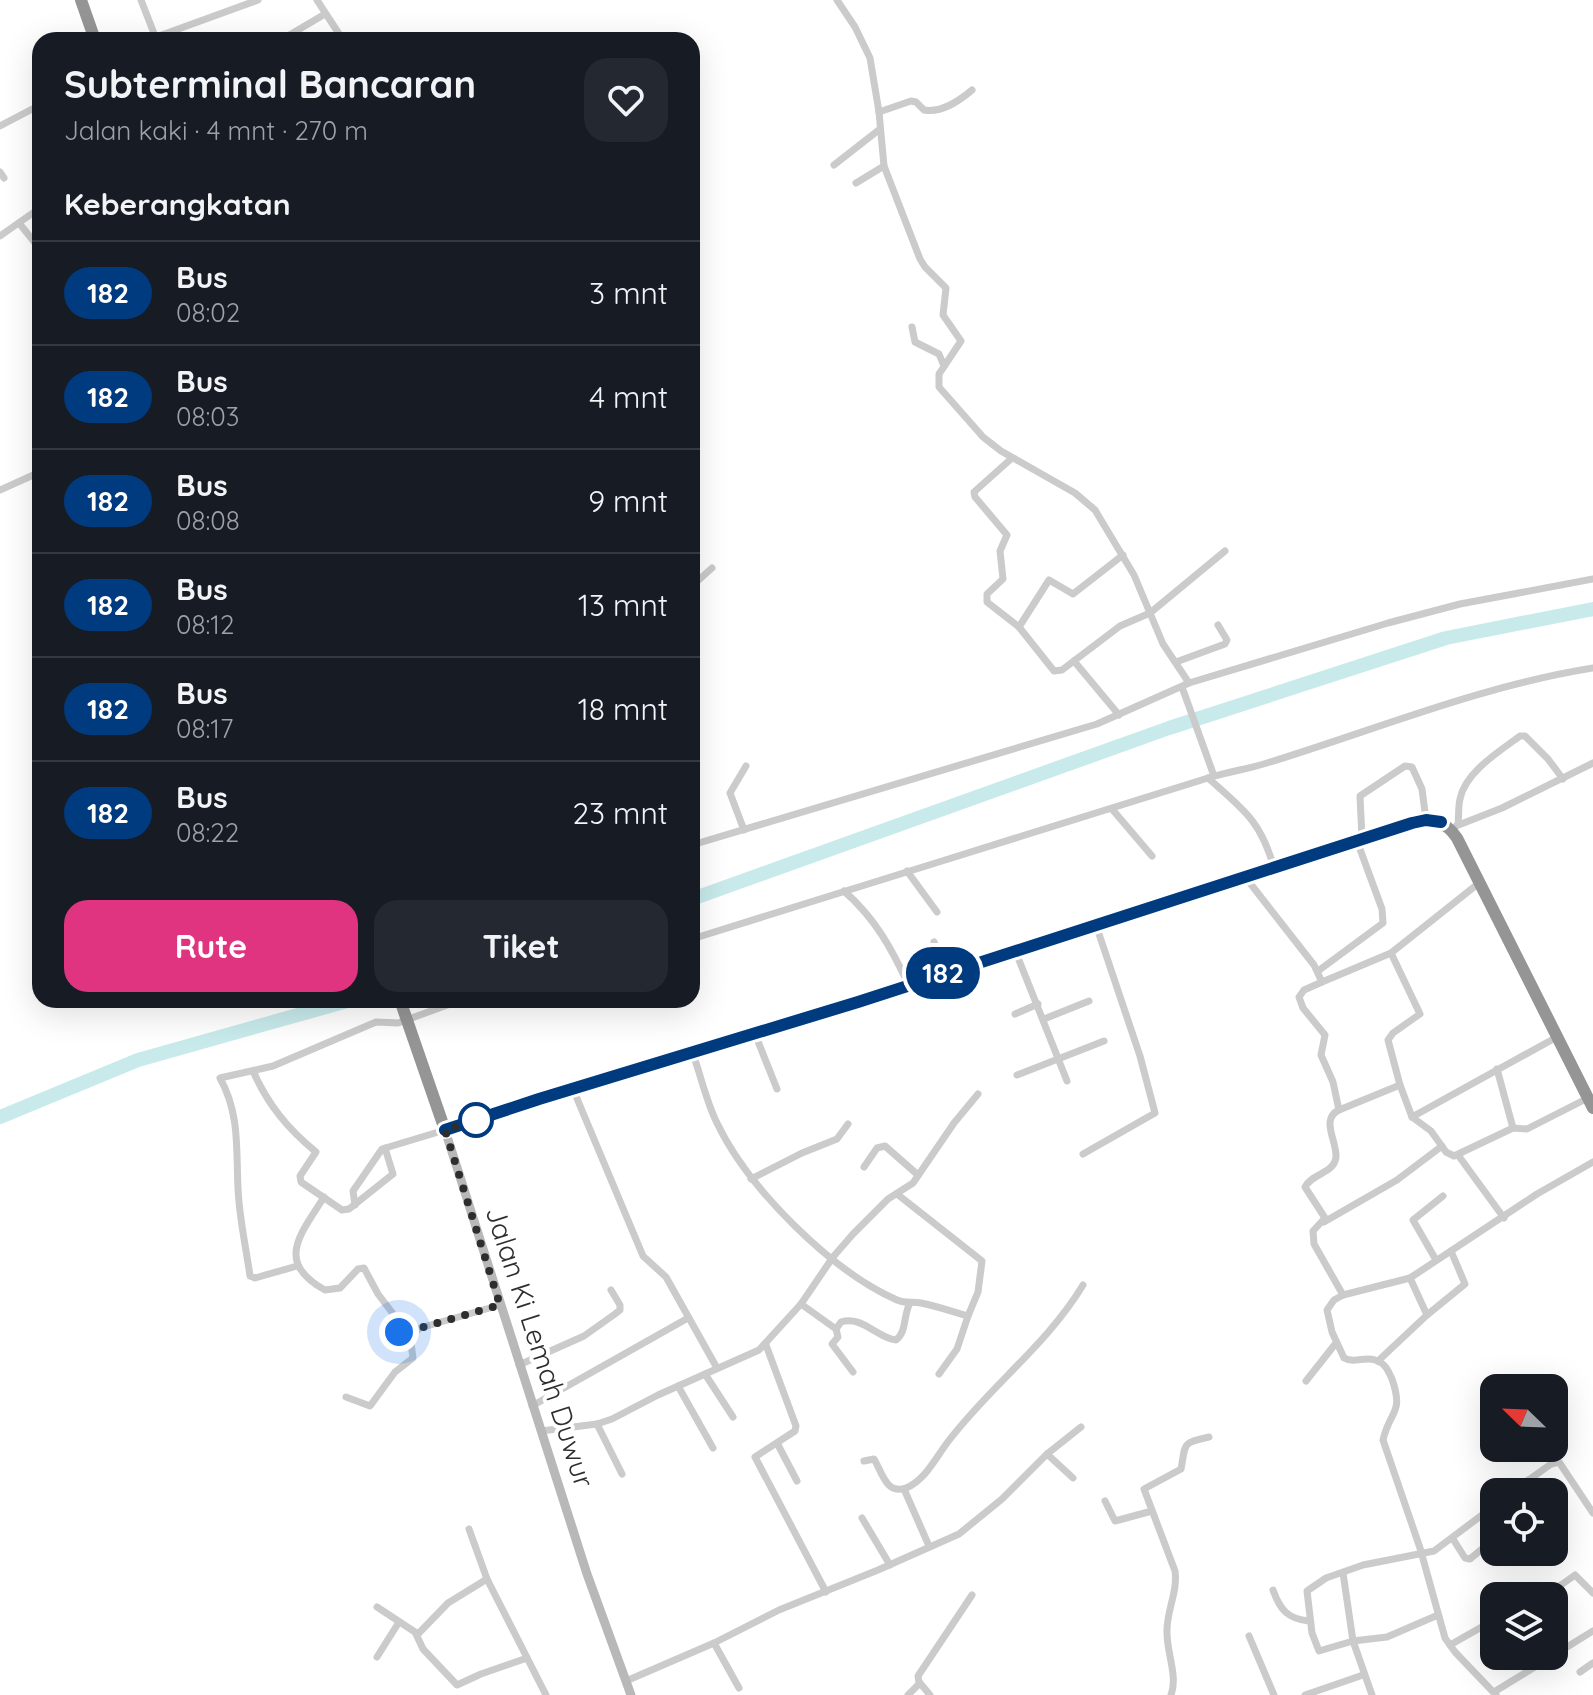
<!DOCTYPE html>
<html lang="id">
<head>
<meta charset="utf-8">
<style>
  :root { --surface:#171b24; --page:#242831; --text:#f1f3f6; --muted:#9ea1a6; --line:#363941; --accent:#e13480 }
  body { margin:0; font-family:Quicksand,sans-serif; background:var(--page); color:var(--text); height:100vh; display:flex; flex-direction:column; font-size:30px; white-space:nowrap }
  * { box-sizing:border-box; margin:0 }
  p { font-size:26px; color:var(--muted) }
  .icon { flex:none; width:44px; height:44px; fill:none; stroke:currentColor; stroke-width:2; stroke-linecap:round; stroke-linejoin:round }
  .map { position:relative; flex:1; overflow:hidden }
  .details { position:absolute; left:32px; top:32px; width:668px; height:976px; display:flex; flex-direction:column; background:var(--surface); border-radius:24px; box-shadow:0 8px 32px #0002 }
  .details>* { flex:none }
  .badge { padding:0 16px; border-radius:26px; font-size:28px; line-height:52px }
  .needle { width:52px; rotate:293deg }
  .buttons { position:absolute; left:1480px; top:1374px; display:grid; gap:16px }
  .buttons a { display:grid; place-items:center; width:88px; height:88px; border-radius:16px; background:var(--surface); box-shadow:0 8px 32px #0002; font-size:40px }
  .you { position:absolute; width:40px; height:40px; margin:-20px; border:6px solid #fff; border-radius:50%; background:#1a73e8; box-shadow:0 0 0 12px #1a73e833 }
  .map>.badge { position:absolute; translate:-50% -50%; box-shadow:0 0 0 4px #fff }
  h2 { padding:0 32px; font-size:30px; line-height:72px }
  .round { display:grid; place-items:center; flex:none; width:84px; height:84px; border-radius:24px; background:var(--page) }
  .overview { display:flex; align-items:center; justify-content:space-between; height:136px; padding:0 32px }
  h1 { font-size:38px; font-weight:700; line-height:60px }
  .cta { display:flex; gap:16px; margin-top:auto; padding:16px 32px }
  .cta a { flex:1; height:92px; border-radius:24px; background:var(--accent); color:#fff; font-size:32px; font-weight:700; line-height:92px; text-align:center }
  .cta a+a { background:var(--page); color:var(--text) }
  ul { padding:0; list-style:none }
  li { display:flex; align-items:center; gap:24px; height:104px; padding:0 32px; border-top:2px solid var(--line) }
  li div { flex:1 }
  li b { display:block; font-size:30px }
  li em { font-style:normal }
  li .badge { min-width:88px; font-weight:700; text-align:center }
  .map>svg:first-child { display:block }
</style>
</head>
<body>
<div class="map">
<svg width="1593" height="1695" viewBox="0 0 1593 1695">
  <rect width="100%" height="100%" fill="#fff"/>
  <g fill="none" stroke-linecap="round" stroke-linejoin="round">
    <g stroke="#c8eaeb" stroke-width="14">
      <path d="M692,899L1169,728L1446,638L1593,609"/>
      <path d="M0,1117L138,1060L351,1000"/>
    </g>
    <g stroke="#cbcbcb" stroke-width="7">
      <path d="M141,0L155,36"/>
      <path d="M317,0L343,40"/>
      <path d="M148,40L258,0"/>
      <path d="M281,40L325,14"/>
      <path d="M879,112L911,101L916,102L924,110C942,113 959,101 972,90"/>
      <path d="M0,126L40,105"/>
      <path d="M834,165L880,129"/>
      <path d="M0,172L4,178"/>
      <path d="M856,183L884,166"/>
      <path d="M19,223L40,249"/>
      <path d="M0,236L40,208"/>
      <path d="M912,327L915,342L939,354L944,366"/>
      <path d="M1012,458L974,492L975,497L1007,535L1000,551L1003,579L987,594V602L1019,627"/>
      <path d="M0,490L40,472"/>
      <path d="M1123,555L1073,594L1049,580L1019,627L1054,671L1062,670L1120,626L1150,613L1225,551"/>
      <path d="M692,586L712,568"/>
      <path d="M1074,661L1119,715"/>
      <path d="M1176,662L1225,644L1227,640L1218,625"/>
      <path d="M1189,683L1388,623L1460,604L1593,579"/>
      <path d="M1182,687L1214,776"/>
      <path d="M1208,778C1243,809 1261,821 1274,868"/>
      <path d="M1112,809L1152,856"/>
      <path d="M1458,824C1459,816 1458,807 1460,799C1465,772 1500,751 1520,736H1525L1548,759L1563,779"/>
      <path d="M1456,826L1502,808L1593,763"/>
      <path d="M744,830L730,793L746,766"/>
      <path d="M1362,839L1360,796L1405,766L1412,767L1422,789L1426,820"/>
      <path d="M692,845L1097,724L1189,683L1163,644L1134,575L1095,510L1075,493L1001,451L983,437L939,387V374L961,341L943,315L946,288L925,267L920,259L884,166L879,112L870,58L855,27L837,0"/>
      <path d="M907,871L937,912"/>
      <path d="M1246,878L1314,965L1322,982L1304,990L1299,997L1303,1008L1325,1035L1321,1055L1333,1082L1339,1110C1320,1119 1337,1141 1336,1157C1334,1174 1312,1173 1305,1187L1325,1218L1313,1231L1314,1244L1343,1295"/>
      <path d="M844,891C875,918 892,949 909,986"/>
      <path d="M692,939C864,884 1036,833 1208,778C1227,772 1248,769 1267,763C1375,730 1480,686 1593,668"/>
      <path d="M934,942L947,971"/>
      <path d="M1015,950L1067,1081"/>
      <path d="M1318,971L1383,923L1382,909L1357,841"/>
      <path d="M1322,982L1391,953L1479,883"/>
      <path d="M1015,1014L1038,1004"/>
      <path d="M1044,1019L1089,1001"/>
      <path d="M755,1034L777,1089"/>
      <path d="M693,1054C701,1076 706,1101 717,1123C748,1188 831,1271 897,1300C906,1304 912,1301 921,1303C937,1306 953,1312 968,1316L978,1292L982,1261L897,1194"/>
      <path d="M1497,1069L1513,1128"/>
      <path d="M253,1071C268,1105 288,1129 316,1152L300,1176L301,1182L342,1210L349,1209L393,1174L385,1148"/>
      <path d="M1017,1075L1104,1041"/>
      <path d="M1400,1085L1412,1117L1431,1131L1446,1152L1454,1156L1513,1128L1527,1129L1588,1098"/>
      <path d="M573,1089L643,1256L666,1277L717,1368"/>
      <path d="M1339,1110L1400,1085L1388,1040L1393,1033L1420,1014L1391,953"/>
      <path d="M1412,1117L1557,1037"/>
      <path d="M1083,1154L1155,1113L1140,1056L1096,925"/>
      <path d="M1458,1155L1504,1218"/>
      <path d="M864,1167L877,1148L885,1146L918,1175"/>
      <path d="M751,1179L802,1153L837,1139L848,1124"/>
      <path d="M324,1197C301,1234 274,1262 325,1290L340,1288L358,1269L364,1268L378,1294L410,1336"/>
      <path d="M355,1205L353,1191L382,1149L445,1130"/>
      <path d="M1324,1222L1397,1180L1442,1146"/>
      <path d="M1436,1260L1413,1220L1443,1196"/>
      <path d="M297,1266L255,1278L250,1276C246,1247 239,1217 238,1188C236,1149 240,1114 220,1078L273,1066L376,1022L398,1023L461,1000"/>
      <path d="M801,1304L836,1329"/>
      <path d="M1427,1315L1465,1284L1451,1251"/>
      <path d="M385,1334L407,1333"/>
      <path d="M766,1345L796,1426L795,1431L755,1457L826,1592"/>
      <path d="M1378,1361L1427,1315L1410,1278"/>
      <path d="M519,1365L584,1336L615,1314L620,1310V1305L611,1290"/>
      <path d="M853,1372L832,1344L838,1337L836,1329L841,1322C862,1315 877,1338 896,1340C907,1332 903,1315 910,1303"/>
      <path d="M705,1374L733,1417"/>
      <path d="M939,1374L957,1349L968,1316"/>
      <path d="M1306,1381L1336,1343"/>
      <path d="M678,1386L713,1448"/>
      <path d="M346,1397L370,1406L395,1372L413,1358L410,1336L420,1328L500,1305"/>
      <path d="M532,1406L688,1318"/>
      <path d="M597,1424L622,1474"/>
      <path d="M541,1431L597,1424L612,1419L658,1395L759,1350L801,1304L833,1257L853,1234L888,1199L913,1183L954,1123L978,1094"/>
      <path d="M777,1443L797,1481"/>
      <path d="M1047,1454L1073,1478"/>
      <path d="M864,1461L874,1459C882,1472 886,1495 906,1488C925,1480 935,1459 947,1443C988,1388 1047,1345 1083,1285"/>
      <path d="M1528,1480L1535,1492"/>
      <path d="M904,1489L929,1546"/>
      <path d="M1512,1492L1551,1464L1559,1462L1593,1513"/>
      <path d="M1105,1501L1115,1521L1152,1511"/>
      <path d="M862,1518L890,1565"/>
      <path d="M469,1529L487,1579L546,1695"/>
      <path d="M1453,1539L1465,1558L1470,1559L1494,1539"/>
      <path d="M1343,1573L1353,1641L1372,1695"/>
      <path d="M1273,1590C1280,1610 1288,1619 1309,1621"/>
      <path d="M1537,1596L1561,1585L1575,1575L1593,1593"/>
      <path d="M377,1607L418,1634L448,1603L487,1579"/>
      <path d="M1438,1615L1387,1637L1353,1641L1319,1651L1312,1633L1307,1591L1326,1578L1363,1565L1434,1551L1494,1506"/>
      <path d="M416,1634L423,1649L457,1685L481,1674L527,1658"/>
      <path d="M1249,1636L1274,1695"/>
      <path d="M714,1643L739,1688"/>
      <path d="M1450,1645L1494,1620"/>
      <path d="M377,1657L399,1622"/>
      <path d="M1580,1672L1593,1663"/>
      <path d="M626,1681L714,1643L779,1610L878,1570L959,1534L1002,1499L1047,1454L1081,1427"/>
      <path d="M919,1683L918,1676L972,1595"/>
      <path d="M1494,1692L1593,1631"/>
      <path d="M908,1695L920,1683L930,1695"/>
      <path d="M1171,1695C1178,1676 1167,1654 1167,1633C1166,1611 1178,1593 1175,1571L1144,1489L1181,1469C1186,1443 1181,1443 1209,1437"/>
      <path d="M1305,1695L1363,1675"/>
      <path d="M1496,1695L1455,1652L1445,1638L1420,1548L1383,1440C1390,1410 1404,1414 1392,1379C1388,1370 1385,1363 1375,1360C1364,1356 1355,1364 1344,1358L1332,1332L1327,1310L1334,1300L1343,1295L1410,1278L1537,1194L1593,1162"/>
    </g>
    <path stroke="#b8b8b8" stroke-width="9" d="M445,1130L587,1574L631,1695"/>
    <g stroke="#959595" stroke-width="12">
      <path d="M81,0L95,40"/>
      <path d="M400,1000L445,1130L524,1103L755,1034L1412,823C1432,819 1445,820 1457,838L1593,1108"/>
    </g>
  </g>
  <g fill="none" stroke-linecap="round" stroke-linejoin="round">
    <g stroke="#fff" stroke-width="18">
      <path id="line" d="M445,1130L539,1099L858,1002L1412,823L1426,820L1441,822"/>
    </g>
    <use href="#line" stroke="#003b80" stroke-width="12"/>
    <path stroke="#2e2e2e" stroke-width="8" stroke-dasharray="0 14.4" d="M399,1332L407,1333L410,1336L420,1328L500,1305L445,1130L476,1120"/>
  </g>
  <circle fill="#fff" stroke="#003b80" stroke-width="4" cx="476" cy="1120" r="16"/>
  <g text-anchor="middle" stroke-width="8" stroke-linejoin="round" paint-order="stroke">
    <g font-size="28" fill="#2e2e2e" stroke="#fff">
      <text transform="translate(540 1347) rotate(72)" y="10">Jalan Ki Lemah Duwur</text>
    </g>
  </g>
</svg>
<div class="buttons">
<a><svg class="needle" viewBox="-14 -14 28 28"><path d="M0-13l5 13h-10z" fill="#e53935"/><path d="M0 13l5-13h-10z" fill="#9ea1a6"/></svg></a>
<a><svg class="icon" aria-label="locate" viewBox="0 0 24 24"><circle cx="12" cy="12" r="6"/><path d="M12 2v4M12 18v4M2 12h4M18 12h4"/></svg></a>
<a><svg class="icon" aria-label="layers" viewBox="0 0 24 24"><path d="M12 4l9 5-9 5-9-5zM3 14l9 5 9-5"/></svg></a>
</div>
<div class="you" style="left:399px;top:1332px"></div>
<b class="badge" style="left:943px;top:973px;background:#003b80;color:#fff">182</b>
<section class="details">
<div class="overview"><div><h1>Subterminal Bancaran</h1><p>Jalan kaki · 4 mnt · 270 m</p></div><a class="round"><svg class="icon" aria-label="heart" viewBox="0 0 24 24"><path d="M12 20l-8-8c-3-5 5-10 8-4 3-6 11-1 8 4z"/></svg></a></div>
<h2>Keberangkatan</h2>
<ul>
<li><span class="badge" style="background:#003b80;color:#fff">182</span><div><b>Bus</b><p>08:02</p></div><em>3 mnt</em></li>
<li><span class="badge" style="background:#003b80;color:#fff">182</span><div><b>Bus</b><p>08:03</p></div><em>4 mnt</em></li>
<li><span class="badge" style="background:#003b80;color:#fff">182</span><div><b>Bus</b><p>08:08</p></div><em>9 mnt</em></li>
<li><span class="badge" style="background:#003b80;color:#fff">182</span><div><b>Bus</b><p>08:12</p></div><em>13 mnt</em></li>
<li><span class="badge" style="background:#003b80;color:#fff">182</span><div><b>Bus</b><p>08:17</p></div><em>18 mnt</em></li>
<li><span class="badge" style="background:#003b80;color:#fff">182</span><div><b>Bus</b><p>08:22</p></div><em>23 mnt</em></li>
</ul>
<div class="cta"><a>Rute</a><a>Tiket</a></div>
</section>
</div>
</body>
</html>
